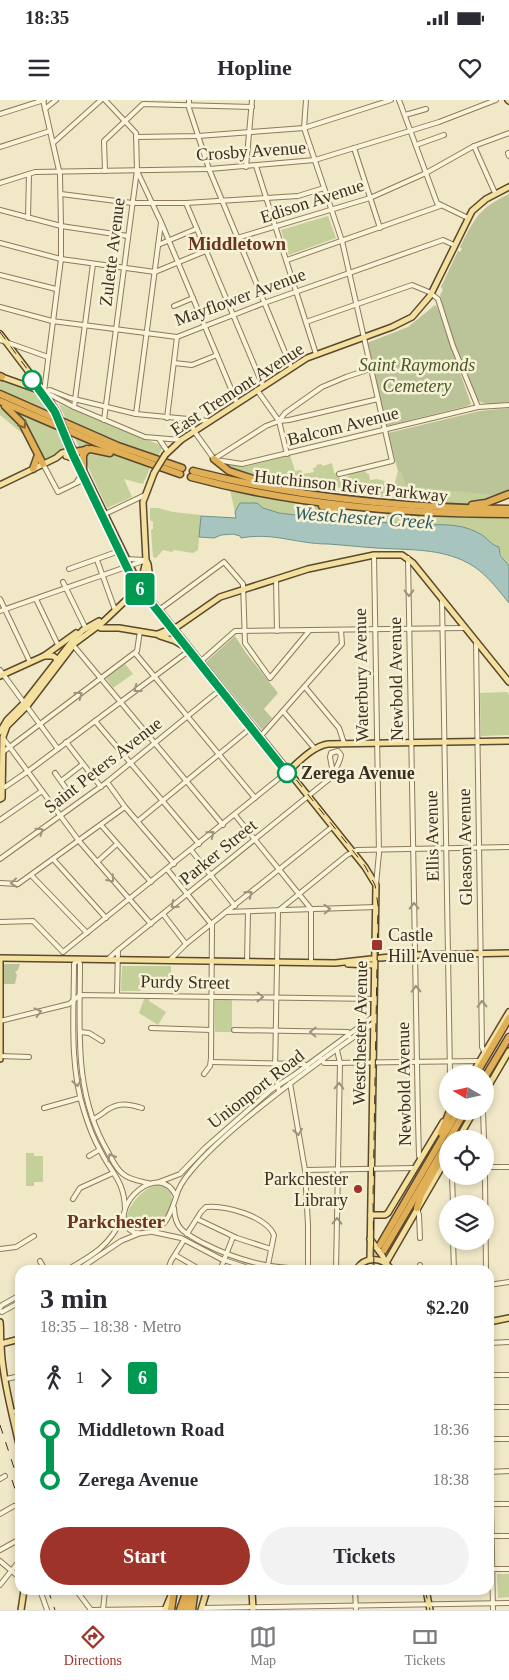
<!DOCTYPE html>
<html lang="en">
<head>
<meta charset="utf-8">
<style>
  :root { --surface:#fff; --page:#f2f2f3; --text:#2b2b33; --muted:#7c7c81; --line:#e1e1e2; --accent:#9e3329 }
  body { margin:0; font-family:"Times New Roman",serif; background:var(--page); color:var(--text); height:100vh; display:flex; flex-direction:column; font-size:19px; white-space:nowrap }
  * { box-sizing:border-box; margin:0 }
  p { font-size:16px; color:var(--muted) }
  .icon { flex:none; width:28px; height:28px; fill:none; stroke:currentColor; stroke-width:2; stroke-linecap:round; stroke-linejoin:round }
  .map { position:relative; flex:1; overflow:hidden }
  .details { position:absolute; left:15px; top:1165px; width:479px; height:330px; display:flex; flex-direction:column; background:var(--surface); border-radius:15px; box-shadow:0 2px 8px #0003 }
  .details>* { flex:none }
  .badge { padding:0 10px; border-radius:4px; font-size:18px; line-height:32px }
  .needle { width:32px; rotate:279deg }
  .controls { position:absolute; left:439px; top:965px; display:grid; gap:10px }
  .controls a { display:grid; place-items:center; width:55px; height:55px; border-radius:50%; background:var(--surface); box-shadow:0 2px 8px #0003; font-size:25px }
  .map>.badge { position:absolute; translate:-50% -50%; box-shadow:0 0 0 2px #fff }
  .legs { display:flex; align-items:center; gap:8px; height:55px; padding:0 25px; font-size:16px }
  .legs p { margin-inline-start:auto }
  .head { display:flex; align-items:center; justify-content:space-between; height:85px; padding:0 25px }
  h1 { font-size:28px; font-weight:700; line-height:38px }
  .cta { display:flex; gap:10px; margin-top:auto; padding:10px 25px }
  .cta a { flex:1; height:58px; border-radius:30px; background:var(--accent); color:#fff; font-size:20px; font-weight:700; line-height:58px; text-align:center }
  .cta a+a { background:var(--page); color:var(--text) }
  ul { padding:0 25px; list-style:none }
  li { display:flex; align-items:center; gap:18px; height:50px; font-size:19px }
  li i { display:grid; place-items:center; width:8px; height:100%; margin:0 6px; background:currentColor }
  li i::after { content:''; width:12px; height:12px; margin:-6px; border:4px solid; border-radius:50%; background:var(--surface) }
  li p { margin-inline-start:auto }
  li:first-child i { background:linear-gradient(#0000 50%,currentColor 0) }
  li:last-child i { background:linear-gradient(currentColor 50%,#0000 0) }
  .status { display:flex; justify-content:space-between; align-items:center; height:35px; padding:0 25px; background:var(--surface); direction:ltr }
  .status svg { height:14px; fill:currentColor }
  header { display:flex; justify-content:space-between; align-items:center; height:65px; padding:0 25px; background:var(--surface); font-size:22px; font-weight:700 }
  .menu { display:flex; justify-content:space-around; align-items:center; height:70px; border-top:1px solid var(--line); background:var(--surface); font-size:14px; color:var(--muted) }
  .menu a { display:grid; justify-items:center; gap:2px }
  .menu .active { color:var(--accent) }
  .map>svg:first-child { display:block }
</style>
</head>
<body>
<div class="status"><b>18:35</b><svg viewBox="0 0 49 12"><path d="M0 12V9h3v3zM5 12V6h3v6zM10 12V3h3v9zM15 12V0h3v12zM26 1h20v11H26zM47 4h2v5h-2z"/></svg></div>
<header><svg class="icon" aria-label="menu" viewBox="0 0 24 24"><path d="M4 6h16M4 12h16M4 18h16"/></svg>Hopline<svg class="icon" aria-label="heart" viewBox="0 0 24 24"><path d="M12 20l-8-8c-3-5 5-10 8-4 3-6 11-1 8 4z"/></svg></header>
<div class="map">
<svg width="509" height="1510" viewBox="0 0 509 1510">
  <rect width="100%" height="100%" fill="#f0e8c7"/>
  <g fill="#c4cf9a">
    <path d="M328,116L336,138L289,155L281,130Z"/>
    <path d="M0,278L36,291L49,310L67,349L43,360L23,334L0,315Z"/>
    <path d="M59,304L160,345L162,348L161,351L150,368L143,384L124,379L132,397L107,408Z"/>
    <path d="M290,355L295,371L301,370L303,374L314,372L313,368L317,367L316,365L321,364L323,366L332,363L334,373L338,374L340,379L349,376V374L365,370L366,373L369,374L370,380L377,379L385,381L387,385H394L398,371L509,390V393L474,404L416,402L375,396L364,390L350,388L346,391L345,388L344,391L338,387L329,386L325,392C298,391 263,385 238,373C231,370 224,365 217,361L244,367Z"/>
    <path d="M230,390L304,402L332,410L340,416L376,418L377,414L509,418V466C503,460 501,452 495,447C476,427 456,425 431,425L333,420L302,413L295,415L279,413L240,403L235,412Z"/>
    <path d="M150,408H158L173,412L201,415L198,450L193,453L174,450L172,452L163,450L156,458L153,457L151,430L153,429V422L150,420Z"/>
    <path d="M125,564L133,574L113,588L106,578Z"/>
    <path d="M507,592L509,595V635L481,636L480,593Z"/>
    <path d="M122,866H171V882H142L141,891H121Z"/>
    <path d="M144,899H149V901L166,912L158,925L139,913Z"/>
    <rect x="215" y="900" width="17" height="32"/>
    <path d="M26,1053H34V1056H43V1082H34V1086H26Z"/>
    <path d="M158,1085C189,1091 161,1132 140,1131C111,1129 135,1089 158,1085Z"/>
    <path d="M497,1474H509V1497L498,1498Z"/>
  </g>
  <g fill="#bbc499">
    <path d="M509,94V302L488,304L478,301L476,296L455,245L440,195L443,190L441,187L458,151L460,152L462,149L460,147C475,118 478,109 509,94Z"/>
    <path d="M435,205L437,207L471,304L467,306L386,326L367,243L408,227Z"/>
    <path d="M509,308V390L496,395L406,386L402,373L398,371L388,333L480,311Z"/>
    <path d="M235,536L246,553L278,593L264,609L272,618L262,630L206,562Z"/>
    <path d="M4,864H20L18,870L15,872L17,875L15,884H4Z"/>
  </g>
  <path fill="#a8c4be" stroke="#6e938d" d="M240,403H257L263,408L279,413L295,415L302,413L333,420L430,425C448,424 466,425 482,435C488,439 491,445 499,447L500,455L509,466V503C495,486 483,469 462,460C434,448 406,450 377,448C360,447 344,445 328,444C296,444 274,432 241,438L240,436L233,434L221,435L214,438L199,437L201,416L236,418L235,412Z"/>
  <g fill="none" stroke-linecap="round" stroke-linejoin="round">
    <g stroke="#ccc3a6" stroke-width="6" stroke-dasharray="6 3" stroke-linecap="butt">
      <path d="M365,1170L380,1145"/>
      <path d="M372,1170L384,1150"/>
    </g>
    <g stroke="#8d7a5b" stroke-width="6">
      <g id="minor">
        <path d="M43,0L60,75L61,126V159L44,292"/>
        <path d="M189,0V8L209,69L291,267"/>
        <path d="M306,0L304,28L342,141L392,361L339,374"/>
        <path d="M399,0L437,103L468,118"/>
        <path d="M45,9L56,0"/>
        <path d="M0,14L44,0"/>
        <path d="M405,15L426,9"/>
        <path d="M136,37L198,36L304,28L391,0"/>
        <path d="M53,43L101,0"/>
        <path d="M416,45L444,35"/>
        <path d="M474,46L495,93"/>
        <path d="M0,47L50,31"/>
        <path d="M354,48L380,128"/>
        <path d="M508,53L509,56"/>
        <path d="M256,66L316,254"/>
        <path d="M246,67L252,0"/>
        <path d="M105,71L104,41L143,4L252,7"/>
        <path d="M137,71L161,122L237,303"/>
        <path d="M0,83L35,72L209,69L315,60L439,22L496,0"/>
        <path d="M61,94L132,103H186L298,96L324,88"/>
        <path d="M186,103L263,286"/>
        <path d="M0,110L61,126L128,136"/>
        <path d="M28,118L29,74"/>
        <path d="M0,143L61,159L155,172L237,138L370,98L426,73L474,46L509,33"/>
        <path d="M158,145L196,129"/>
        <path d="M287,160L440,106"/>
        <path d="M0,175L56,189"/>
        <path d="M174,206L193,198"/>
        <path d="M0,207L52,221L177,237L264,203L443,140L454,145"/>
        <path d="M306,222L412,185L429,192L438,199L453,246L478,307"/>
        <path d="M0,240L48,257"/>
        <path d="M174,263L192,265L217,255"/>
        <path d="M257,290L279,321L287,354"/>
        <path d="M44,292L50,290L70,298L136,314L209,321"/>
        <path d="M45,292L74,307L145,337L181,340"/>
        <path d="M74,307L93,164"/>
        <path d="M136,314L161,123"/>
        <path d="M167,318L177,237"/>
        <path d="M104,320L137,70L136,33L105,0"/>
        <path d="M190,320L194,331L214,359"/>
        <path d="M279,321L289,320L378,299"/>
        <path d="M159,339L168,352"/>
        <path d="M214,359L266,326L279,321L285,313L322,287L346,277L370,269"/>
        <path d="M216,360L242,364L478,307L509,305"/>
        <path d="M43,364L58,392L87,378"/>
        <path d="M76,383L84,371"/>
        <path d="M105,414L145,395"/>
        <path d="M374,455L379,753L376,785"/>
        <path d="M408,458L418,1020L419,1056L421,1059"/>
        <path d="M127,459L144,460"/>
        <path d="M97,460L115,510"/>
        <path d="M69,469L122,450"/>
        <path d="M276,479L277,531"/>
        <path d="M63,482L86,529"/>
        <path d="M0,499L30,562"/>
        <path d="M36,499L58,545"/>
        <path d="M442,499L450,974"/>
        <path d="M159,510L224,462L243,484L245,543L270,578L309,531"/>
        <path d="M0,511L146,460"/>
        <path d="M476,541L482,947L485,953"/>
        <path d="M73,545L223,725"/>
        <path d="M135,553L255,698"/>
        <path d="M200,562L235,531L465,528"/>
        <path d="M0,570L58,649"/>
        <path d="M305,587L339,628L344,643"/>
        <path d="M283,611L315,649"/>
        <path d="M95,621L199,744"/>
        <path d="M260,637L342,544L341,530"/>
        <path d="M3,638L79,741L151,824"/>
        <path d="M66,642L101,687"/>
        <path d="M3,652L137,551L140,531"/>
        <path d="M55,673L65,687"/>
        <path d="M61,681L83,664"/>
        <path d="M107,682L125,707L174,764"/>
        <path d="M0,687H5L27,672L190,550"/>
        <path d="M235,715L311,809V863"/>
        <path d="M0,720L42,691"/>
        <path d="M138,721L252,627"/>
        <path d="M101,725L151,782"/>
        <path d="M191,750L235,806"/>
        <path d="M0,759L107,682L221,589"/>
        <path d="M54,760L106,818"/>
        <path d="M97,762L117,744"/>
        <path d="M167,769L212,825L211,958L210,966L204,974"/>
        <path d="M32,776L87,833"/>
        <path d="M0,783L18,784L125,707"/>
        <path d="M226,812L376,807"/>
        <path d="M163,814L186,844"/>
        <path d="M0,822L33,821L63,852"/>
        <path d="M63,852L287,672"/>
        <path d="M78,859L74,864C74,913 69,964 84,1011C88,1024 93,1038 100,1050C111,1073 124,1080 125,1108"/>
        <path d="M78,859L80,864C80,930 73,992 108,1052C112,1059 116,1069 123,1074C130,1080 140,1081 148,1083"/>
        <path d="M107,860L118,850"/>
        <path d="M169,861L186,844L332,727"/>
        <path d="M247,862L248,812"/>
        <path d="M117,895L118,850L328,680C333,674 340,663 341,655L338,651L331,653L330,657L333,673"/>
        <path d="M0,921L69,904L80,895L374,899"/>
        <path d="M151,928L211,930"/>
        <path d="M234,930L348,932L349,936"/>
        <path d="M80,932L89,933L102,941"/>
        <path d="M0,956L29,957"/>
        <path d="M321,959L324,963H332L480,961"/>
        <path d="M211,962L300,964H304L307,967"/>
        <path d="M290,983L305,1070L308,1125V1170"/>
        <path d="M279,991L275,972L278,811L347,755L357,750L509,747"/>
        <path d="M44,1008L80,998"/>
        <path d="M483,1011L484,1039"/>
        <path d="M93,1019C98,1017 102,1014 107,1010C119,1002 129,1004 142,1008"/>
        <path d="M89,1056L99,1050"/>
        <path d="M485,1067H509"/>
        <path d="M305,1070L415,1068"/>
        <path d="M452,1076L453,1104"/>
        <path d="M485,1076L486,1170"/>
        <path d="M159,1082L180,1074L205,1048L271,990L294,975L374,916"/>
        <path d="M176,1096C159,1060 111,1105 127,1127C131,1132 137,1134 143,1133C165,1132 170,1115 176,1097C178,1088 185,1078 191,1071C206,1053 225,1036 243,1021C285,986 329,954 374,923"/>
        <path d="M73,1099L80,1088L113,1073"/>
        <path d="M174,1108C175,1130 185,1133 203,1143C254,1169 286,1169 341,1170"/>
        <path d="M417,1108L419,1115L420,1138"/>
        <path d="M197,1119L237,1138L271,1149"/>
        <path d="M153,1132L181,1138L221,1159L254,1170"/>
        <path d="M187,1134L201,1112L206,1107C225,1105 266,1116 274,1135L267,1170"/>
        <path d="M453,1141L454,1170"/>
        <path d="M0,1149L16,1147L34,1136"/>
        <path d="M175,1155L201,1170"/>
        <path d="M224,1160L233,1137"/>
        <path d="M40,1161L45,1170"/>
        <path d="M420,1165V1170"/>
        <path d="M67,1170C95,1154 109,1146 123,1117"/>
        <path d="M78,1170L121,1141L138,1134"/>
        <path d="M168,1170L171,1161L184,1140"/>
        <path d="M220,1170L223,1163"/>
        <path d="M336,1170L340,963L337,950"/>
        <path d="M489,1185L509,1182"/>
        <path d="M0,1208L2,1205L20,1195"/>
        <path d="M0,1211L2,1212L20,1202"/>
        <path d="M489,1243L509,1242"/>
        <path d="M489,1275H509"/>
        <path d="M6,1279L20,1276"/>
        <path d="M489,1294L493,1510"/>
        <path d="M489,1307H509"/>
        <path d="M13,1312L20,1310"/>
        <path d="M489,1339H509"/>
        <path d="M489,1372L509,1371"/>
        <path d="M0,1379L5,1376"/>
        <path d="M489,1404H509"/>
        <path d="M0,1414L14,1406"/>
        <path d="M489,1436H509"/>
        <path d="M0,1450L20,1439"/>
        <path d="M0,1461L20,1478"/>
        <path d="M489,1469H509"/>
        <path d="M0,1485L20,1460"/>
        <path d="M40,1490L47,1510"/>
        <path d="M76,1490L91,1510"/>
        <path d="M355,1490L356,1510"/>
        <path d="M202,1508L509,1503"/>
        <path d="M91,1510L166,1509"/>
        <path d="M103,1510L105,1490"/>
      </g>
    </g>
    <g stroke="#5b482f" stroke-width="8">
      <g id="major">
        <path d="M508,0L509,1"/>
        <path d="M0,234L44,292L57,312"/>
        <path d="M2,277L44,292"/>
        <path d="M69,341L140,486L365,767L376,785L370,1160"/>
        <path d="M165,355L181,340L307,258L392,227L412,217L430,196L472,111L486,99L509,87"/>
        <path d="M66,356L79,360"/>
        <path d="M0,385L56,358L62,353L74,350"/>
        <path d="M140,486L146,461"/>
        <path d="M96,525L101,528H119L161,535L173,532L174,529"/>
        <path d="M158,534L170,529H174L220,497L308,469L374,455H402L413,463L509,582"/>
        <path d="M160,536L175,541L187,548"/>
        <path d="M44,556H53L60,561"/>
        <path d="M0,576L44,556L76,533"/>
        <path d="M0,632L7,620L24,603L73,540L83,530L99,521"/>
        <path d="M287,672C299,662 313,646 328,644L509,641"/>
        <path d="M0,699L2,698L3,637L7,626L27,606L75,543L102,523L145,482L149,472L148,464L146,460L143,402L154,373"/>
        <path d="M0,858L335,863L371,859"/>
        <path d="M380,858L415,855L509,853"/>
        <path d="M0,861V959"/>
        <path d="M348,864L374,865"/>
        <path d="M472,974L509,912"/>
        <path d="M485,992L509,951"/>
        <path d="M458,1039L474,1011"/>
        <path d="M371,1115H385L388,1113L443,1022"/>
        <path d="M370,1139L382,1155L386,1163"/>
        <path d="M386,1163L448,1056"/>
        <path d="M356,1170C365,1156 382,1156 392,1170"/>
        <path d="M0,1222C1,1230 0,1237 1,1245C2,1277 13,1317 20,1349"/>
        <path d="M489,1222L509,1218"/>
        <path d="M0,1244L20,1239"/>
        <path d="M252,1490L253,1510"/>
        <path d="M426,1490L430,1510"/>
        <path d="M21,1510L24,1490"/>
        <path d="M165,1510L172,1493"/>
        <path d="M201,1510L207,1490"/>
      </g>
    </g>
    <g stroke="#5b482f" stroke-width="9">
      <g id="highway">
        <path d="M0,276L2,277"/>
        <path d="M0,294L118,346L182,368"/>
        <path d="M0,301L118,352L180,374"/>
        <path d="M5,306L22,323L43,364"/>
        <path d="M75,352L91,349L110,353"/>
        <path d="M214,359L229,371L265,383"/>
        <path d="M33,369L38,355"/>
        <path d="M83,369V355L87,349"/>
        <path d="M193,371C295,397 403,408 509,409"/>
        <path d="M191,377C294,405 403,414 509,414"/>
        <path d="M472,405L486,403L509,394"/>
        <path d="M322,406L335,409"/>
        <path d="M476,974L509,918"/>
        <path d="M485,977L509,937"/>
        <path d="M441,1033L450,1011"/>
        <path d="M449,1039L465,1011"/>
        <path d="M417,1108L421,1095L438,1064"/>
        <path d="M380,1145L458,1011"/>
        <path d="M384,1150L448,1041"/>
        <path d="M171,1510L174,1490"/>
        <path d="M180,1510L187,1490"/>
        <path d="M186,1510L193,1490"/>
        <path d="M192,1510L194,1496"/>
      </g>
    </g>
    <use href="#minor" stroke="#faf4db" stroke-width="4"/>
    <use href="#major" stroke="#f4e19f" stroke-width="5"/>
    <use href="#highway" stroke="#e1b056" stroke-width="6"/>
    <g stroke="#3d3020" stroke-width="1" stroke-dasharray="9 9" stroke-linecap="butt">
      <path d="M0,232L55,307L141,485L365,766L375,785L378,805L373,1100L374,1170"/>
      <path d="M0,1325L20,1386"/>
      <path d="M12,1380L20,1404"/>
      <path d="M48,1490L55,1510"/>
      <path d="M425,1490L430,1510"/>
    </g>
    <g stroke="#5b482f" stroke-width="8" stroke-linecap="butt">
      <g id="major-bridge">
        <path d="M57,312L69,341"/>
        <path d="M154,373L165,355"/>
      </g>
    </g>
    <use href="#major-bridge" stroke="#f4e19f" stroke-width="5"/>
  </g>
  <defs><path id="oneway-chevron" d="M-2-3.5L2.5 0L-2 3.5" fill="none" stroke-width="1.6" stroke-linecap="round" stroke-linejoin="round" transform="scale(1.25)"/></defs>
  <use stroke="#7f6336" href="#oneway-chevron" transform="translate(23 325) rotate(58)"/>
  <g stroke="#9c927e">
    <use href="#oneway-chevron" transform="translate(409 493) rotate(89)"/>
    <use href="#oneway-chevron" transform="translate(137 589) rotate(143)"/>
    <use href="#oneway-chevron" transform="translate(79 595) rotate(-37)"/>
    <use href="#oneway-chevron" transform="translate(40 731) rotate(-35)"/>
    <use href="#oneway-chevron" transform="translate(211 734) rotate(-39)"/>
    <use href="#oneway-chevron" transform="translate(111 779) rotate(49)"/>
    <use href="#oneway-chevron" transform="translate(14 783) rotate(174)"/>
    <use href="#oneway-chevron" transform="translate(249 794) rotate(-39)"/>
    <use href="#oneway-chevron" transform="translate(174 805) rotate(141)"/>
    <use href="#oneway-chevron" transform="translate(414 806) rotate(-91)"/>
    <use href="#oneway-chevron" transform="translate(327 809) rotate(-2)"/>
    <use href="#oneway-chevron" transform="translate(416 889) rotate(-91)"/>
    <use href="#oneway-chevron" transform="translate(260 897) rotate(1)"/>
    <use href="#oneway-chevron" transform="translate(482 904) rotate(-91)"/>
    <use href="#oneway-chevron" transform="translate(38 912) rotate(-14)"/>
    <use href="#oneway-chevron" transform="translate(313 932) rotate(-179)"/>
    <use href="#oneway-chevron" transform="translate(77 983) rotate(80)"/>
    <use href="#oneway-chevron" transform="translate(339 986) rotate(-89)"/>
    <use href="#oneway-chevron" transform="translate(298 1032) rotate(81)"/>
    <use href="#oneway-chevron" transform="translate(111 1057) rotate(-120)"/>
    <use href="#oneway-chevron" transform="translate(337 1121) rotate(-89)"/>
  </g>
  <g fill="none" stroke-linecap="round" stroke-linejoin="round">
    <g stroke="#fff" stroke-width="11">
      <path id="line-1" d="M32,280L55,312L72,353L133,480L287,673"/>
    </g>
    <use href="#line-1" stroke="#009952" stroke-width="8"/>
  </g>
  <g fill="#fff" stroke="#009952" stroke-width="2.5">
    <circle cx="32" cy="280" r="9"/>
    <circle cx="287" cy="673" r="9"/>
  </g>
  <g fill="#9e3329" stroke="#f7f1d7" stroke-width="2">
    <rect x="371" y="839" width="12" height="12" rx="2.5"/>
    <circle cx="358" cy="1089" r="5"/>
  </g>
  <g text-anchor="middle" stroke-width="5" stroke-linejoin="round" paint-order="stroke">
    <g font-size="18" fill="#3d3020" stroke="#f7f1d7">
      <text transform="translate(251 51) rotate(-4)" y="6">Crosby Avenue</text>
      <text transform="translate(312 101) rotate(-18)" y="6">Edison Avenue</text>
      <text transform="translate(112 152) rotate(-83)" y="6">Zulette Avenue</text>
      <text transform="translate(240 197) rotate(-20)" y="6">Mayflower Avenue</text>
      <text transform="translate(237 289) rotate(-33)" y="6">East Tremont Avenue</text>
      <text transform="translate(343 326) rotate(-14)" y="6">Balcom Avenue</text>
      <text transform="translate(351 386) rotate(6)" y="6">Hutchinson River Parkway</text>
      <text transform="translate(361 575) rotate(-91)" y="6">Waterbury Avenue</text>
      <text transform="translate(396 579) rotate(-91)" y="6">Newbold Avenue</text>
      <text transform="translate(103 665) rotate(-38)" y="6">Saint Peters Avenue</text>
      <text transform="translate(432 736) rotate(-91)" y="6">Ellis Avenue</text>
      <text transform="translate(465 747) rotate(-91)" y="6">Gleason Avenue</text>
      <text transform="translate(218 752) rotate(-39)" y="6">Parker Street</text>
      <text transform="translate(185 882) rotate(1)" y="6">Purdy Street</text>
      <text transform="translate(360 933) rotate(-89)" y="6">Westchester Avenue</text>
      <text transform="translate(404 984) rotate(-91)" y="6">Newbold Avenue</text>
      <text transform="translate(256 989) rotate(-38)" y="6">Unionport Road</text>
    </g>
    <g font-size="18" font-style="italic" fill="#485a25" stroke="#f7f1d7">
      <text x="417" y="271">Saint Raymonds<tspan x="417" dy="21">Cemetery</tspan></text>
    </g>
    <g font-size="18" font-weight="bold" fill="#3d3020" stroke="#f7f1d7" text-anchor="start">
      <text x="301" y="679">Zerega Avenue</text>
    </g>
    <g font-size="18" fill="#3d3020" stroke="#f7f1d7" text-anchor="start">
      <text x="388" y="841">Castle<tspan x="388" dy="21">Hill Avenue</tspan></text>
      <text x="348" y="1085" text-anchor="end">Parkchester<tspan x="348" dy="21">Library</tspan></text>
    </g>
    <g font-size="19" font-weight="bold" fill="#6b341d" stroke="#f7f1d7">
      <text x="237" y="150">Middletown</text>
      <text x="116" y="1128">Parkchester</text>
    </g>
    <g font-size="19" font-style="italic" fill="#2e5c5d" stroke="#f7f1d7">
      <text transform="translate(364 417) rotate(4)" y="7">Westchester Creek</text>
    </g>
  </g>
</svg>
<div class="controls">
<a><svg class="needle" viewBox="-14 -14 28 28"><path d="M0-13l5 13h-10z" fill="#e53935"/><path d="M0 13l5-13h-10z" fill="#7c7c81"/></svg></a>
<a><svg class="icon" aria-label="locate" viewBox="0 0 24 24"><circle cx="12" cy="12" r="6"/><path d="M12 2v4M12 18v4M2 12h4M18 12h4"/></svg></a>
<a><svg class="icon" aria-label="layers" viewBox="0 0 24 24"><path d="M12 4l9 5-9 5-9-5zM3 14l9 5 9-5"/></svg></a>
</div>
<b class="badge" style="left:140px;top:489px;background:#009952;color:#fff">6</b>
<section class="details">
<div class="head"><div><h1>3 min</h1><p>18:35 – 18:38 · Metro</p></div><b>$2.20</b></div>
<div class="legs"><svg class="icon" aria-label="walk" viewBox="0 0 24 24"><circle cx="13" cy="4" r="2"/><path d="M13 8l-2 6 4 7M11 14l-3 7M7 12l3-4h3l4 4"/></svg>1<svg class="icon" aria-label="forward" viewBox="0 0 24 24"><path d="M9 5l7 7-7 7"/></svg><b class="badge" style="background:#009952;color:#fff">6</b></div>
<ul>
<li><i style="color:#009952"></i><b>Middletown Road</b><p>18:36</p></li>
<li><i style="color:#009952"></i><b>Zerega Avenue</b><p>18:38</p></li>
</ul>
<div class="cta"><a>Start</a><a>Tickets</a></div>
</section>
</div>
<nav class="menu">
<a class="active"><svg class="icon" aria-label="directions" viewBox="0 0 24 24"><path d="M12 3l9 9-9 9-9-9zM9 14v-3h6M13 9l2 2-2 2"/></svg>Directions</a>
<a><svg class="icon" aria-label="map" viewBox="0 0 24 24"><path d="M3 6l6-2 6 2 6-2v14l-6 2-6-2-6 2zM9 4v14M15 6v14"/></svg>Map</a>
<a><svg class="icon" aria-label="tickets" viewBox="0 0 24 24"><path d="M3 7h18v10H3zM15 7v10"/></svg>Tickets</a>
</nav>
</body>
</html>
